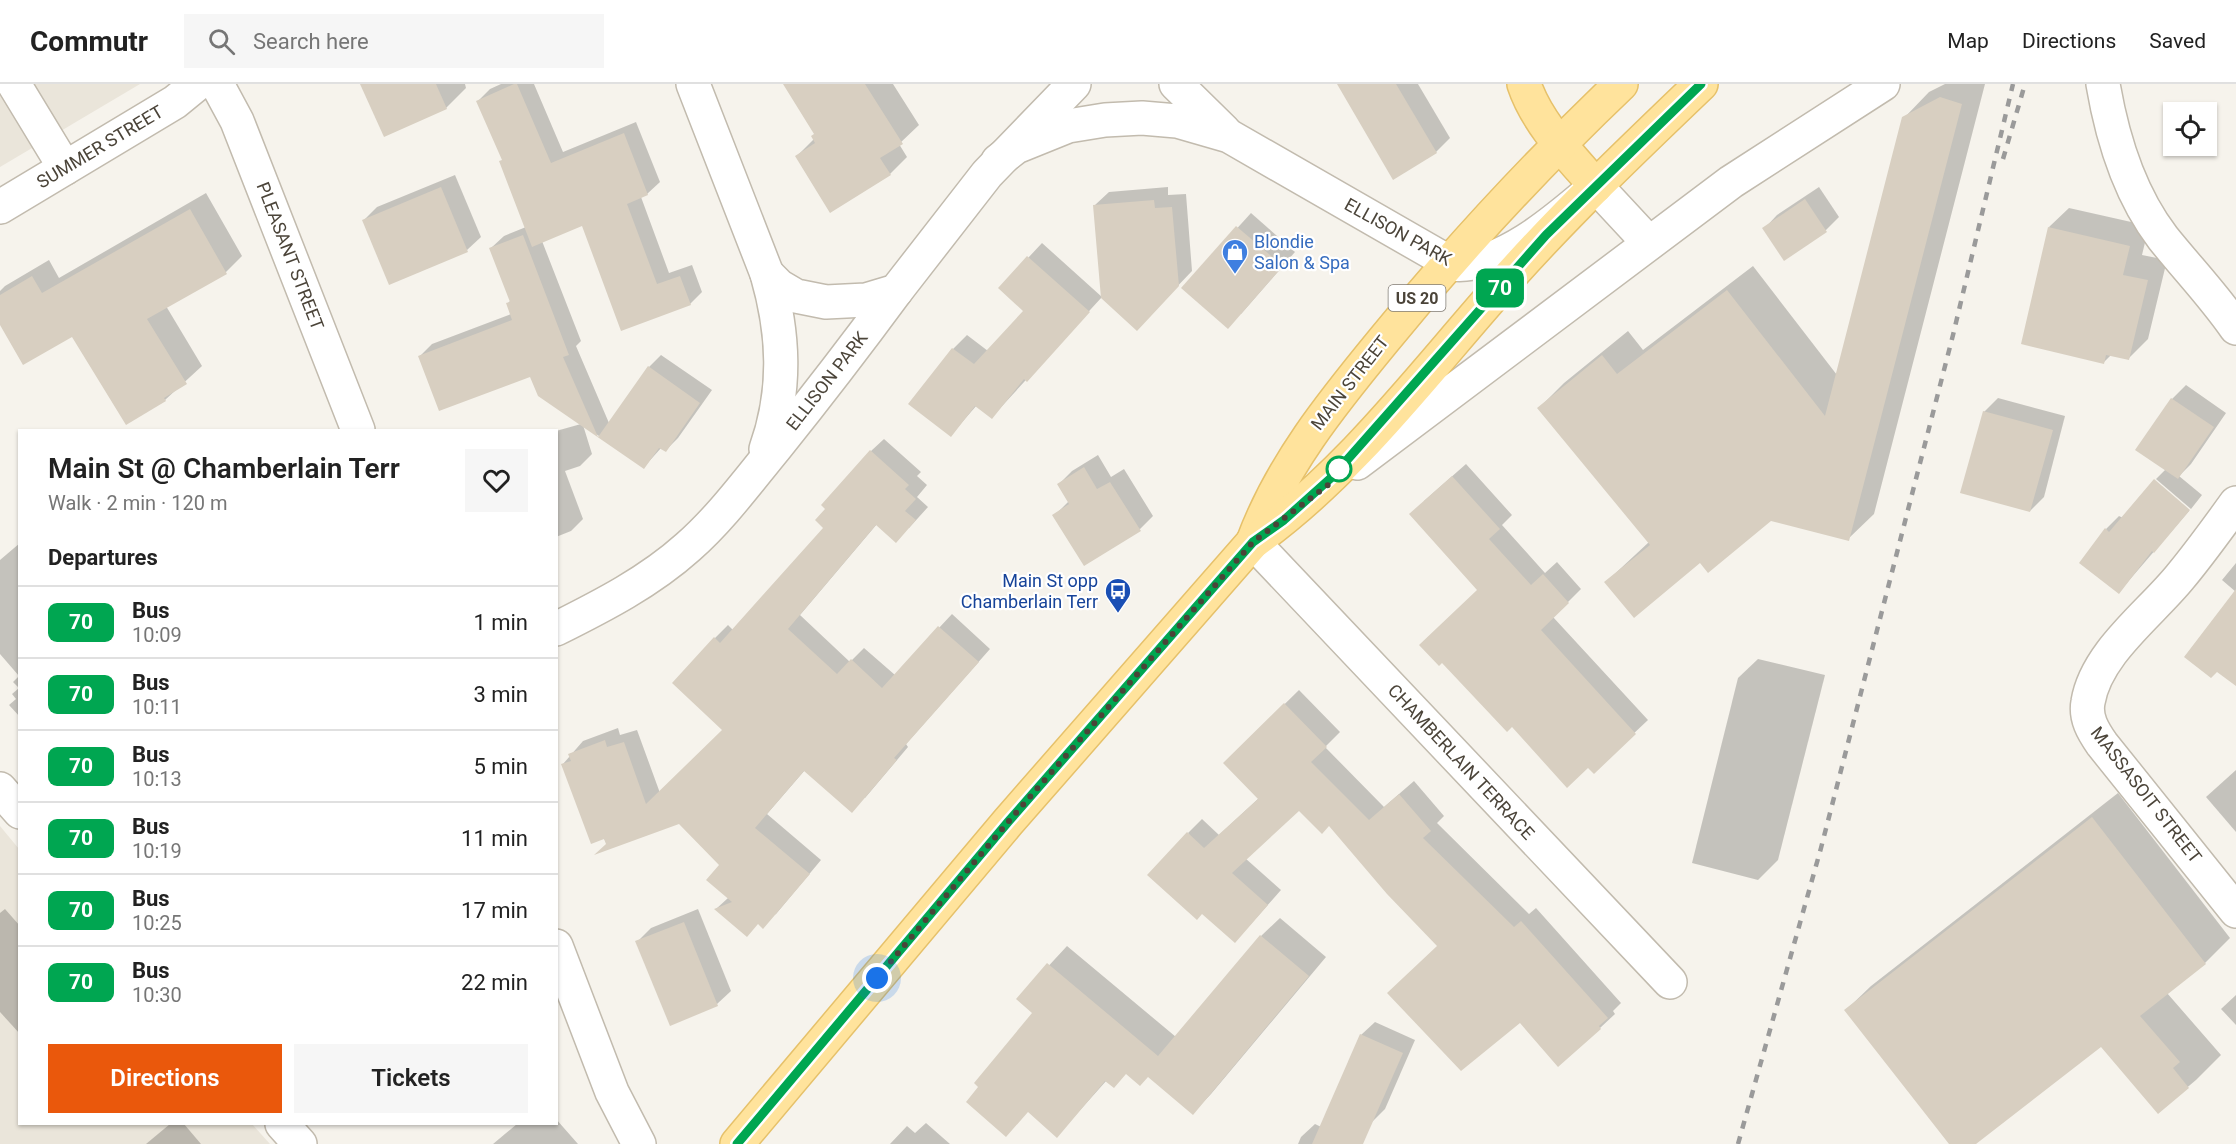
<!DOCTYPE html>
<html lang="en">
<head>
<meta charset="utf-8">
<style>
  :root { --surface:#fff; --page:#f6f6f6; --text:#222; --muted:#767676; --line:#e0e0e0; --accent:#ea580c }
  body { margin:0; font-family:Roboto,sans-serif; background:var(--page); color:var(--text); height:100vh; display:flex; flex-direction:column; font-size:22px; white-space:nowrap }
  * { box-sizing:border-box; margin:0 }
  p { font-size:20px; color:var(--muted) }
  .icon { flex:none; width:33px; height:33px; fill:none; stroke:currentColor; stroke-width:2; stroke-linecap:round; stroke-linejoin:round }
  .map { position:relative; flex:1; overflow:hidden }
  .panel { position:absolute; left:18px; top:345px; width:540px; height:696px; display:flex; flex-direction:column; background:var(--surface); border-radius:0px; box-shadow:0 2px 4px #0004 }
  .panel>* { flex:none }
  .badge { padding:0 12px; border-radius:9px; font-size:21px; line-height:39px }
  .controls { position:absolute; left:2163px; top:18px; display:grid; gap:12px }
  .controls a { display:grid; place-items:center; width:54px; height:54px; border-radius:0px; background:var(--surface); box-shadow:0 2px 4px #0004; font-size:30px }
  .you { position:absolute; width:30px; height:30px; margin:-15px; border:4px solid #fff; border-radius:50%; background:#1a73e8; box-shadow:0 0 0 9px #1a73e833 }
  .map>.badge { position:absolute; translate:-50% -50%; box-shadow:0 0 0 3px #fff }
  h2 { padding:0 30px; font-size:22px; line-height:54px }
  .round { display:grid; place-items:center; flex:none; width:63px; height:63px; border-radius:0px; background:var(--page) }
  .summary { display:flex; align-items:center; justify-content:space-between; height:102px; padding:0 30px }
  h1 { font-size:28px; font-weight:600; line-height:45px }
  .button { display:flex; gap:12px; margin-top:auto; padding:12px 30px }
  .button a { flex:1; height:69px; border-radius:0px; background:var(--accent); color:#fff; font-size:24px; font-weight:600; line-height:69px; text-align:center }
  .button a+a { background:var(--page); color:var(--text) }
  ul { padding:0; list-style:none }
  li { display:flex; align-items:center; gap:18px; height:72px; padding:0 30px; border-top:2px solid var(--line) }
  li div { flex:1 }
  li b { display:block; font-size:22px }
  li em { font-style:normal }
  li .badge { min-width:66px; font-weight:700; text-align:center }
  header { display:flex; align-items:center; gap:36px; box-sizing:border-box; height:84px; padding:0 30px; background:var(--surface); border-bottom:2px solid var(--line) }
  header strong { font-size:28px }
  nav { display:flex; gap:33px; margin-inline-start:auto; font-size:21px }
  .search { width:420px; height:54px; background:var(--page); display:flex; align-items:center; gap:15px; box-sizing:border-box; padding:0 21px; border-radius:0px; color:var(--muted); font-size:22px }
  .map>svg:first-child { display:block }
</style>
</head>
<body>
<header>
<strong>Commutr</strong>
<div class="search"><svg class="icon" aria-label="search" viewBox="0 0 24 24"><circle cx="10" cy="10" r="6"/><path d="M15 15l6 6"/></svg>Search here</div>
<nav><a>Map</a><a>Directions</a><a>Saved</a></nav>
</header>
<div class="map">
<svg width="2236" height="1060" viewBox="0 0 2236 1060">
  <rect width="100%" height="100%" fill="#f6f3ec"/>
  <g fill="#eae5da">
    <path d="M0,0H140L0,83Z"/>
    <path d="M0,742L19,765L20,1040H252L270,1060H0Z"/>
  </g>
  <g fill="#0003">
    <path d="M361,0H465L466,4L446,24Z"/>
    <path d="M501,0H534L563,68L636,38L660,98L647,110L641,113L669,189L692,181L702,208L690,220L622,245L583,140L542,157L581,257L576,262L609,339L649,283L661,271L712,306L678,354L666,366L662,363L644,383L583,341L592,370L580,382L565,387L583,435L571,447L556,453V347L581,340L530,291L420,272L432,260L511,230L507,220L511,216L491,164L504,152L526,143L503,75L478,17L490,5Z"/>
    <path d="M785,0H893L919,41L899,60L907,73L890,90L797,72L814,55L816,49Z"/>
    <path d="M1339,0H1418L1450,54L1436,68Z"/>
    <path d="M1945,0H1985L1874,430L1848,455L1771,435L1700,477L1606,498L1649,458L1539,324L1564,299L1628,247L1643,266L1753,182L1837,291L1904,34L1929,8Z"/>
    <path d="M455,91L481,153L467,166L364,136L377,123Z"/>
    <path d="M1168,103V111L1186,110L1192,187L1150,231L1095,121L1109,108Z"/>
    <path d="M1819,103L1839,133L1826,146L1764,145L1777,131Z"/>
    <path d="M206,109L242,172L226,188L166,222L202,282L165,316L73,251L0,238V207L5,202L49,176L59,194Z"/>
    <path d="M2069,124L2149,142L2142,171L2167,176L2148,255L2128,275L2111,271L2104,278L2049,143Z"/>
    <path d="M1251,129L1295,168L1241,230L1183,204Z"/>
    <path d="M1042,159L1102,213L992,333L977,321L951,351L910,319L953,265L967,251L988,267L1025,227L1000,204Z"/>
    <path d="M2186,301L2226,329L2191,380L2179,392L2202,411L2191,425L2156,395L2166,385L2137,366L2172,315Z"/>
    <path d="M1998,314L2065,332L2044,413L2030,427L1984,328Z"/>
    <path d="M884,355L921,388L917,392L927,401L917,413L928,423L909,444L877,440L800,531L850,578L864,564L895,591L952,530L990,565L906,660L908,663L865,714L805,686L767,730L821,776L776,830L758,839L716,825L728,814L721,781L679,738L607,760L563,680L583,657L618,644L620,651L637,646L660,709L724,646L715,554L728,541L734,547L825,444L871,367Z"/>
    <path d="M1098,371L1111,393L1124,385L1153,432L1140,445L1054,432L1069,417L1059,400L1072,387Z"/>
    <path d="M1466,380L1512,431L1502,441L1545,489L1557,478L1581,505L1553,533L1648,636L1594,687L1424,417Z"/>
    <path d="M2154,397L2189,427L2119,508L2106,445L2119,432L2123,434Z"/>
    <path d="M20,459V633L9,621L16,615L12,610L19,604L13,598L19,592L0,570V476Z"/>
    <path d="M2236,479V601V508L2222,496Z"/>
    <path d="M1758,575L1825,591L1778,776L1758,796L1692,779L1738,594Z"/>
    <path d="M1299,606L1340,648L1325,663L1384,723L1414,697L1444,732L1437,739L1529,830L1536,824L1621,919L1613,927L1615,930L1600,944L1558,981L1520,937L1438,862L1329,740L1299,725L1245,774L1281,806L1249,842L1188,749L1202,735L1219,751L1259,714L1225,679Z"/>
    <path d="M2236,686V748L2206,713Z"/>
    <path d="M2118,709L2230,854L2205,879L2167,909L2221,971L2196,996L2158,1028L2101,961L1974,1060H1950L1846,926L1871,902Z"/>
    <path d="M5,825L20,842V950L0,928V829Z"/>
    <path d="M698,825L731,907L717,920L637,858L651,844Z"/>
    <path d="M1280,834L1326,873L1211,1010L1193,1029L1148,992L1127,989L1107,996L1057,1052L1035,929L1018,915L1067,862L1176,953L1261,852Z"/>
    <path d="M2236,911V941L2221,925Z"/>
    <path d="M1375,938L1415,956L1385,1025L1372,1038L1361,951Z"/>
    <path d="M556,1035L578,1060H493L517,1040H556Z"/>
    <path d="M926,1039L950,1060H890L907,1042L915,1049Z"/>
    <path d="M170,1040H184L201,1060H146Z"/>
    <path d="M1315,1040L1340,1052L1337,1060H1298L1301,1053Z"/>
  </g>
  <g fill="#d8cfc1">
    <path d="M360,0H436L447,25L384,53Z"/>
    <path d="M514,0H517L551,79L624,49L648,111L627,120L657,200L680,192L691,221L621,247L582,142L532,163L499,77L502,76L476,17Z"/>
    <path d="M783,0H865L903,60L880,74L891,91L830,129L795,72L815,59L811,52L814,50Z"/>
    <path d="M1337,0H1396L1437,69L1393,96Z"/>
    <path d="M1940,13L1962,20L1849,457L1771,437L1708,489L1700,479L1634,534L1604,498L1650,461L1537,324L1602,271L1617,290L1727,206L1825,332L1902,33Z"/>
    <path d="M441,103L468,168L389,201L362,136Z"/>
    <path d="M1805,115L1827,148L1784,177L1762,144Z"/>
    <path d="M1154,116L1155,124L1172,123L1179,202L1137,247L1101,214L1093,121Z"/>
    <path d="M190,125L227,190L147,235L187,300L164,314L166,317L126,341L72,253L23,281L0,241V211L32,192L42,209Z"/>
    <path d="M1236,142L1283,182L1228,245L1181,204Z"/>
    <path d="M2048,143L2130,162L2123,191L2148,196L2129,276L2106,271L2104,280L2021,260Z"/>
    <path d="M523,151L569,271L563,273L598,353L648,282L700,319L666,368L659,364L644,385L538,312L530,293L439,327L418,272L512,236L506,219L510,218L489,164Z"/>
    <path d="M1027,172L1090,228L1027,298L1024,295L992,335L975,322L951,353L908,320L952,264L974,280L1023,227L998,204Z"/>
    <path d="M2171,314L2214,343L2178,395L2135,366Z"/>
    <path d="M1983,327L2053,346L2030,428L1960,409Z"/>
    <path d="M870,366L909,401L905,405L916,415L905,427L916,436L896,459L876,441L788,545L837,590L851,575L882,604L938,542L979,578L894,674L897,676L852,729L804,687L755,744L810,790L763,845L758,840L747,853L714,825L732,818L706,796L719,781L679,740L594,771L606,760L604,755L591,760L561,680L571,677L568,670L605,656L607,663L624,658L646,720L722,646L672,599L714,553L720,559L823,444L815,436L825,425L821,421Z"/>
    <path d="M1084,383L1097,405L1110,398L1141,447L1084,482L1052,431L1069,420L1057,400Z"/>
    <path d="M1452,392L1500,445L1489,455L1531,501L1543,490L1569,519L1541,546L1636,650L1594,690L1588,684L1567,704L1512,643L1507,648L1442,579L1439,582L1419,561L1477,506L1409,430Z"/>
    <path d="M2154,395L2190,426L2154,469L2152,467L2119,510L2079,479L2105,444L2109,448Z"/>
    <path d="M2236,505V602L2217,588L2211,594L2184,573Z"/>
    <path d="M1284,619L1327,663L1311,678L1369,736L1399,710L1431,747L1423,754L1514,843L1521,837L1608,934L1599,942L1601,945L1558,983L1520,939L1461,987L1387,909L1437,862L1387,810L1329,742L1322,750L1299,727L1232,789L1268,821L1235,859L1202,830L1197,836L1147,791L1187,748L1204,764L1258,715L1223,679Z"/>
    <path d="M2092,733L2206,880L2140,932L2180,978L2173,984L2189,1004L2158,1030L2101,963L1976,1060H1949L1844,926Z"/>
    <path d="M684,838L718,922L670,942L635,857Z"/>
    <path d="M1260,851L1309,892L1193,1031L1148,993L1140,1002L1126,990L1114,1004L1105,997L1057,1054L1028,1028L1006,1053L966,1018L978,1003L974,999L1032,929L1016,915L1047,879L1158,972Z"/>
    <path d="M1360,950L1403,969L1363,1060H1312Z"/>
  </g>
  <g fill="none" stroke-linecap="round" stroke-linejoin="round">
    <g stroke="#c2bbae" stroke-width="36">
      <g id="street">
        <path d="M14,0L65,84"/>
        <path d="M217,0L237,37L358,346"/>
        <path d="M693,0L767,190C784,249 787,306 766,365"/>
        <path d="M1176,0L1224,47"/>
        <path d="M2103,0C2112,53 2130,111 2163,154C2187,184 2214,212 2236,244"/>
        <path d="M998,77L1016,63L1068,42L1105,36L1142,34L1177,37L1229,52L1452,180C1501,186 1561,132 1596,102L1649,159"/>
        <path d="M0,123L175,18L197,0"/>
        <path d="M767,190L779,202L796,212L826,218L866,216L896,207L987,90L1074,0"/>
        <path d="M1357,379L1731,98L1883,0"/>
        <path d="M2236,419C2218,444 2200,469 2180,493C2150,530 2096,569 2088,618C2085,634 2093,647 2102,660L2236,827"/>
        <path d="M1253,458L1670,898"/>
        <path d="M556,545C602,522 649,498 688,463C721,434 748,397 776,363C817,312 857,260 896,207"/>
        <path d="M0,705L20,728"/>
        <path d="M556,862L612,1008L639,1060"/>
        <path d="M282,1040L300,1060"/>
      </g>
    </g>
    <g stroke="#e6c16a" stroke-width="36">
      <g id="primary">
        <path d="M1524,0C1537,39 1569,71 1596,102"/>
        <path d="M1253,458C1281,382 1332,319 1383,257C1457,166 1536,81 1621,0"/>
        <path d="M737,1060L1008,738L1253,458C1351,388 1423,290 1503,200C1565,130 1633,65 1701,0"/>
      </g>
    </g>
    <use href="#street" stroke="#fff" stroke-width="33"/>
    <use href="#primary" stroke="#ffe39c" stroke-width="33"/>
    <g stroke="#9a9a9a" stroke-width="4.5" stroke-dasharray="8 8" stroke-linecap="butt">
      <path d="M2003,75L2025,0"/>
      <path d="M1738,1060L1821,764L1953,251L2013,0"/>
    </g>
  </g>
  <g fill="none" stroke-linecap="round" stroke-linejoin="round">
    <g stroke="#fff" stroke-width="14">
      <path id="line" d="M737,1060L1008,738L1253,458L1284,436L1332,393L1546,151L1701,0"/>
    </g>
    <use href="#line" stroke="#00a651" stroke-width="9"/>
    <path stroke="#4b4439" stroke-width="6" stroke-dasharray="0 10.8" d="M877,894L1008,738L1253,458L1341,391L1339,385"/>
  </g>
  <defs>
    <g id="shop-pin" transform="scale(1.35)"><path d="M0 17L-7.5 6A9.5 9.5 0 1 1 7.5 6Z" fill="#3f7fe0" stroke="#fff"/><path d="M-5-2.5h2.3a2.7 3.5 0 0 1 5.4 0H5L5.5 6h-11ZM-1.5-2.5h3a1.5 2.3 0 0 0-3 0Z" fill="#fff"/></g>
    <g id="bus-pin" transform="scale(1.35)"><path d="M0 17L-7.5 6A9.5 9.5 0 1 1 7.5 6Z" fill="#1a4fb4" stroke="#fff"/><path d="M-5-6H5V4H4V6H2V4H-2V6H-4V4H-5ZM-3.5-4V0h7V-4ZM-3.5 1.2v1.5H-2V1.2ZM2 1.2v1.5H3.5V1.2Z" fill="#fff"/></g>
  </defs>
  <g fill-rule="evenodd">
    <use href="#shop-pin" x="1235" y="168"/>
    <use href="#bus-pin" x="1118" y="507"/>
  </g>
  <circle fill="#fff" stroke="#00a651" stroke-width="3" cx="1339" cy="385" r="12"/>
  <g text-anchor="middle" stroke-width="4.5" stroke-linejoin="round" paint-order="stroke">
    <rect fill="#fff" stroke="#817c74" stroke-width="1.5" x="1388.5" y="201" width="57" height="26" rx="4.5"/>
    <g font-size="16" font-weight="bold" fill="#4b4439">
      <text x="1417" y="220">US 20</text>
    </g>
    <g font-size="18" fill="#4b4439" stroke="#fff">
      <text transform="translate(100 63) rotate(-31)" y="6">SUMMER STREET</text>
      <text transform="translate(1398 148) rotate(29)" y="6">ELLISON PARK</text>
      <text transform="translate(290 172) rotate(69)" y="6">PLEASANT STREET</text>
      <text transform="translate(827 297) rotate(-52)" y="6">ELLISON PARK</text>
      <text transform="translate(1350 299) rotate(-52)" y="6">MAIN STREET</text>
      <text transform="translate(1461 678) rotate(47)" y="6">CHAMBERLAIN TERRACE</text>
      <text transform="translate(2146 711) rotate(52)" y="6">MASSASOIT STREET</text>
    </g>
    <g font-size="18" fill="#366cbe" stroke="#fff" text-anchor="start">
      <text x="1254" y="164">Blondie<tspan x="1254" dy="21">Salon &amp; Spa</tspan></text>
    </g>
    <g font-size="18" fill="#164399" stroke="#fff" text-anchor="end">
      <text x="1098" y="503">Main St opp<tspan x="1098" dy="21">Chamberlain Terr</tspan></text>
    </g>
  </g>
</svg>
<div class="controls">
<a><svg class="icon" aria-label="locate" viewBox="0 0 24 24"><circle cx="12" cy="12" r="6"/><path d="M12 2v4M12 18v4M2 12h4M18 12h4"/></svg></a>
</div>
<div class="you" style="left:877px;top:894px"></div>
<b class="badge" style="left:1500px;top:204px;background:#00a651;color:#fff">70</b>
<section class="panel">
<div class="summary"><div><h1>Main St @ Chamberlain Terr</h1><p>Walk · 2 min · 120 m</p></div><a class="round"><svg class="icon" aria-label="heart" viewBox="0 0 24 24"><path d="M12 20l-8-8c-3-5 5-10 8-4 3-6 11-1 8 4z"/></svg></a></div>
<h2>Departures</h2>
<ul>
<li><span class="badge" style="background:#00a651;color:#fff">70</span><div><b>Bus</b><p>10:09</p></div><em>1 min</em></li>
<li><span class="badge" style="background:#00a651;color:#fff">70</span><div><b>Bus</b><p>10:11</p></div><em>3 min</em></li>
<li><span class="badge" style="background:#00a651;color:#fff">70</span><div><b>Bus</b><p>10:13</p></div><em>5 min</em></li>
<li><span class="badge" style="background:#00a651;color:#fff">70</span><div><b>Bus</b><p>10:19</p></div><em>11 min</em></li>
<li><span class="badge" style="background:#00a651;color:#fff">70</span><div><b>Bus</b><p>10:25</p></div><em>17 min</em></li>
<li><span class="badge" style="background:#00a651;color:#fff">70</span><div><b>Bus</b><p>10:30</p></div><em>22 min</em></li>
</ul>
<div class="button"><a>Directions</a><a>Tickets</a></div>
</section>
</div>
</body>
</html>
